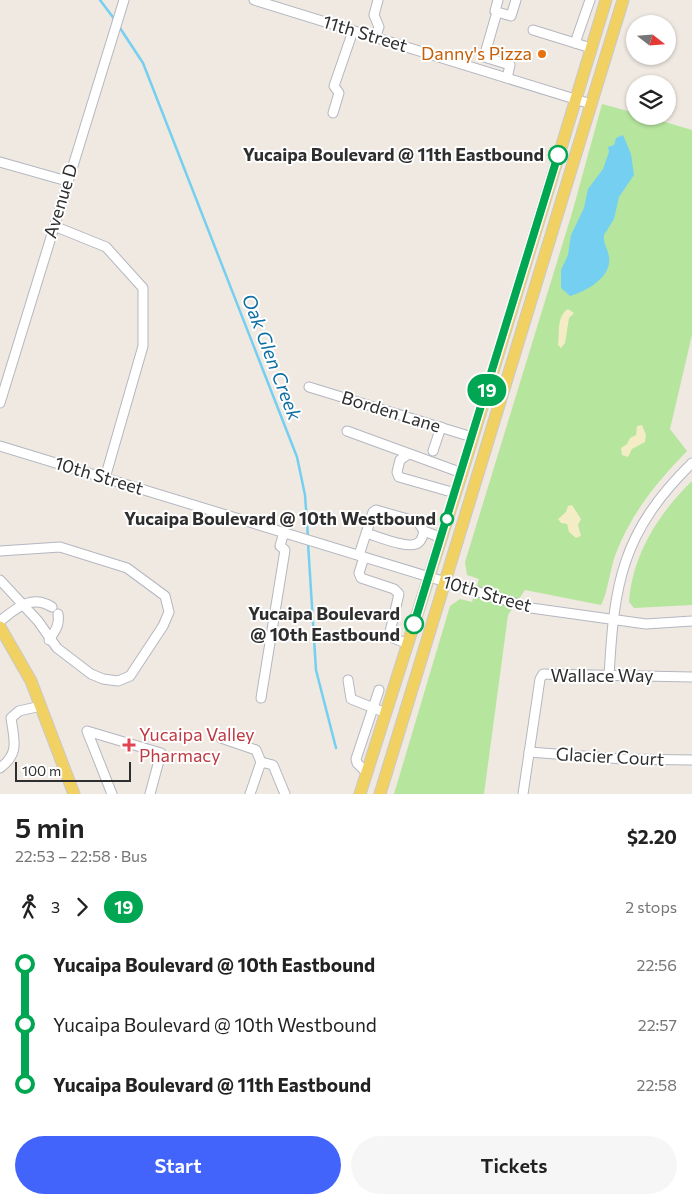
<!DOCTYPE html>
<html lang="en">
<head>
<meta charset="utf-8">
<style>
  :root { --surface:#fff; --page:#f6f6f6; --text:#222; --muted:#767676; --accent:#4264fb }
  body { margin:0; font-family:Commissioner,sans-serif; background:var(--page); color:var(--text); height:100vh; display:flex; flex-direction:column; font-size:19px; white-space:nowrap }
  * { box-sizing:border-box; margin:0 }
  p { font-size:16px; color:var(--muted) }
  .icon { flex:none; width:28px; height:28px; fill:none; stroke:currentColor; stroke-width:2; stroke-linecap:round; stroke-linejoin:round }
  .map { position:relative; height:794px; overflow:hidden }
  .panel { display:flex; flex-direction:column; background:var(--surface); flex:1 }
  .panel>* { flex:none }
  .badge { padding:0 10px; border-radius:16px; font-size:18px; line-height:32px }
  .needle { width:32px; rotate:107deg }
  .fabs { position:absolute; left:626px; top:15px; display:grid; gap:10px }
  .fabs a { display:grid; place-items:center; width:50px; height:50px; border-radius:50%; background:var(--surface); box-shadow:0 1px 4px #0004; font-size:25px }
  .scale { position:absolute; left:15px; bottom:12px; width:116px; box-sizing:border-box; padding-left:5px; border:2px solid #2e2e2e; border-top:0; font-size:14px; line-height:18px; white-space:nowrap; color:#2e2e2e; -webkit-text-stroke:4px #fff; paint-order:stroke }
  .map>.badge { position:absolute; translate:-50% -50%; box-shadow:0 0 0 2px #fff }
  .legs { display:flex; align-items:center; gap:8px; height:55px; padding:0 15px; font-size:16px }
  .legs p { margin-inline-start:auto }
  .overview { display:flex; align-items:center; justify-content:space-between; height:85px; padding:0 15px }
  h1 { font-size:28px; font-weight:600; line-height:38px }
  .button { display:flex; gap:10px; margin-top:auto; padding:10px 15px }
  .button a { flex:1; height:58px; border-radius:30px; background:var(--accent); color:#fff; font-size:20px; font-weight:600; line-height:58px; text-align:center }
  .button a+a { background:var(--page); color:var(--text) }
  ul { padding:0 15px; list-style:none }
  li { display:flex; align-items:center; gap:18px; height:60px; font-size:19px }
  li i { display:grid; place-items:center; width:8px; height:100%; margin:0 6px; background:currentColor }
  li i::after { content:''; width:12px; height:12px; margin:-6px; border:4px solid; border-radius:50%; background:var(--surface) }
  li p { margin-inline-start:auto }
  li:first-child i { background:linear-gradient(#0000 50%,currentColor 0) }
  li:last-child i { background:linear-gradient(currentColor 50%,#0000 0) }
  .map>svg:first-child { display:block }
</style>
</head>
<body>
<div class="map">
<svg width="692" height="794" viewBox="0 0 692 794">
  <rect width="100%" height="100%" fill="#efe9e1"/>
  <g fill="#b6e59e">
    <path d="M602,104L635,113V116H645L692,130V335L670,429L687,451C657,482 632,512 616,553C611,565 607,596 601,605L525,590L508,615L484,794H394L450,606L460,599L472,602L479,579L467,575L465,562L572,213Z"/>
    <path d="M692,481V605L634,608L629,602C632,555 659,513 692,481Z"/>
  </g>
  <g fill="#f3ecc5">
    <path d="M568,309L574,313L569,318L565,343L561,348L558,345C560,333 556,317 568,309Z"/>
    <path d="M642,425L646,435L645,442L632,449L628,457L622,455L621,448L627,444L630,438L636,435L637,426Z"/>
    <path d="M572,505L581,519L578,525L581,536L576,538L569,532L567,524L561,523L558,519L566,512L568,506Z"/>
  </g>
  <path fill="#75cff0" d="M623,135L631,154L634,175L619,197L614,219L604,235C603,244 608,249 609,257C612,277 587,291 570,296L561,288V270L568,255L571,235L584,208L588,189L603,169L609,152L608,147L614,145L616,138Z"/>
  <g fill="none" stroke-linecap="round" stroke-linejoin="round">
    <g stroke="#75cff0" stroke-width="2.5">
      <path d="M100,0L115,20"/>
      <path d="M118,25L143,63L297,457L305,495L308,537"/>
      <path d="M308,543L316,670L336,748"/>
    </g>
    <g stroke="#b4b7c1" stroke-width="11">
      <g id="minor">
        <path d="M254,0L591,104"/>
        <path d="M498,0L495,11L497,12L484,57L510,65L507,78"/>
        <path d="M497,12L511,16L516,0"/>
        <path d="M533,30L591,48"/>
        <path d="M375,38L379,27L374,15L378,0"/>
        <path d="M575,43L590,0"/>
        <path d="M333,113L339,93L334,86L353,31"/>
        <path d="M0,162L67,181"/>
        <path d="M54,226L106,247L143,288V346L105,478"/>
        <path d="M309,387L472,437"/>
        <path d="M0,403L124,0"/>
        <path d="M347,431L462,473"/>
        <path d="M0,446L531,608L646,624L692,621"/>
        <path d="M433,451L441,427"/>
        <path d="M407,455L400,460L397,472L399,477L455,493"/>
        <path d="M424,531L442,538"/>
        <path d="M0,551L60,547L127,568L165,596L169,612L163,626L130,676L118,681L103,679L91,674L57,648L38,621L0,580"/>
        <path d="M359,555L373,512L376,510L418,522L424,531C423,535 422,540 419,542C411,551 377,536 366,533"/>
        <path d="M364,557L359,573L361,578L394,589L399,594L390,632L393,638L408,644"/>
        <path d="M0,621C17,608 31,594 52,607"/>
        <path d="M49,640C55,631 60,625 58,614"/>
        <path d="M609,677C614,582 622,532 692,463"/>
        <path d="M348,680L351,699L386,713"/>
        <path d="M261,698L285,550L280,546L284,532"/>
        <path d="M221,738L256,750L261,762"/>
        <path d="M529,752L623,759L692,760"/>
        <path d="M0,768C20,753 14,740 11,718L19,711L41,706"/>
        <path d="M367,773L357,763L356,759L379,690"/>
        <path d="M112,794L87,731L161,753L150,794"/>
        <path d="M250,794L261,762L273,765L285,794"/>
        <path d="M523,794L540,679L543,674L692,677"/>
      </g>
    </g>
    <g stroke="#c9c9c9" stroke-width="13">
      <g id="major">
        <path d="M0,627L31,681L74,794"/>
        <path d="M360,794L462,473L606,0"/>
        <path d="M380,794L623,0"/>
      </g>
    </g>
    <use href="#minor" stroke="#fff" stroke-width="9"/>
    <use href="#major" stroke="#f2d163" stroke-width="11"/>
  </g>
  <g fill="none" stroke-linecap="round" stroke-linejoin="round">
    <g stroke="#fff" stroke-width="11">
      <path id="line-1" d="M414,624L558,155"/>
    </g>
    <use href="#line-1" stroke="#00a651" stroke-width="8"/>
  </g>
  <circle fill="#e8710a" stroke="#fff" stroke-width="2" cx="542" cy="54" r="5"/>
  <g fill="#fff" stroke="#00a651" stroke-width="2.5">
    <circle cx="558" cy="155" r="9"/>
    <circle cx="447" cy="519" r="6"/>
    <circle cx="414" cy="624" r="9"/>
  </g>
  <path fill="#e0444e" stroke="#fff" stroke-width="2" d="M126.5 737.5h5v5h5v5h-5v5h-5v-5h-5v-5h5z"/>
  <g text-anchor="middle" stroke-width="4" stroke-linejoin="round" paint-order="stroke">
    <g font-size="18" fill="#2e2e2e" stroke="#fff">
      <text transform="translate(365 34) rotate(17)" y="6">11th Street</text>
      <text transform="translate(61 201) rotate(-73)" y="6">Avenue D</text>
      <text transform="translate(391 412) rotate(17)" y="6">Borden Lane</text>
      <text transform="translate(99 476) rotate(17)" y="6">10th Street</text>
      <text transform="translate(487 594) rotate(16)" y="6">10th Street</text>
      <text x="602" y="682">Wallace Way</text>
      <text transform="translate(610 757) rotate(3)" y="6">Glacier Court</text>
    </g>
    <g font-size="18" fill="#c56008" stroke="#fff" text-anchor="end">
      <text x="532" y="60">Danny's Pizza</text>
    </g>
    <g font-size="18" font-weight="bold" fill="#2e2e2e" stroke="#fff" text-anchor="end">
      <text x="544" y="161">Yucaipa Boulevard @ 11th Eastbound</text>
      <text x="436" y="525">Yucaipa Boulevard @ 10th Westbound</text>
      <text x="400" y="620">Yucaipa Boulevard<tspan x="400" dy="21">@ 10th Eastbound</tspan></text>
    </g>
    <g font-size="18" fill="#be3a42" stroke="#fff" text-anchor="start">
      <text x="139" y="741">Yucaipa Valley<tspan x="139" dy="21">Pharmacy</tspan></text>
    </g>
    <g font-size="19" font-style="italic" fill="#0d6fa3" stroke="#fff">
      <text transform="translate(272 357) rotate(69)" y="7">Oak Glen Creek</text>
    </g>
  </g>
</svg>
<div class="fabs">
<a><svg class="needle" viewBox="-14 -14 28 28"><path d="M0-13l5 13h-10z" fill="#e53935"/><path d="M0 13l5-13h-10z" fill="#767676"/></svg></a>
<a><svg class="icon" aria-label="layers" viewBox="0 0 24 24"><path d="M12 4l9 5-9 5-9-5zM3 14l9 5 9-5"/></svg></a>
</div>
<div class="scale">100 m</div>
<b class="badge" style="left:487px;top:390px;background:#00a651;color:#fff">19</b>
</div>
<section class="panel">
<div class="overview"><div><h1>5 min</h1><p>22:53 – 22:58 · Bus</p></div><b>$2.20</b></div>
<div class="legs"><svg class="icon" aria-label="walk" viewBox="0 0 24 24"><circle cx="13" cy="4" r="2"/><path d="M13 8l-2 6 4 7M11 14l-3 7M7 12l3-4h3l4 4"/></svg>3<svg class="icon" aria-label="forward" viewBox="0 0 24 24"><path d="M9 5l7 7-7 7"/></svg><b class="badge" style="background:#00a651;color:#fff">19</b><p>2 stops</p></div>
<ul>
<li><i style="color:#00a651"></i><b>Yucaipa Boulevard @ 10th Eastbound</b><p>22:56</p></li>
<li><i style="color:#00a651"></i><span>Yucaipa Boulevard @ 10th Westbound</span><p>22:57</p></li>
<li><i style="color:#00a651"></i><b>Yucaipa Boulevard @ 11th Eastbound</b><p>22:58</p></li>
</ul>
<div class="button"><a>Start</a><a>Tickets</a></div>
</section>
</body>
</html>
